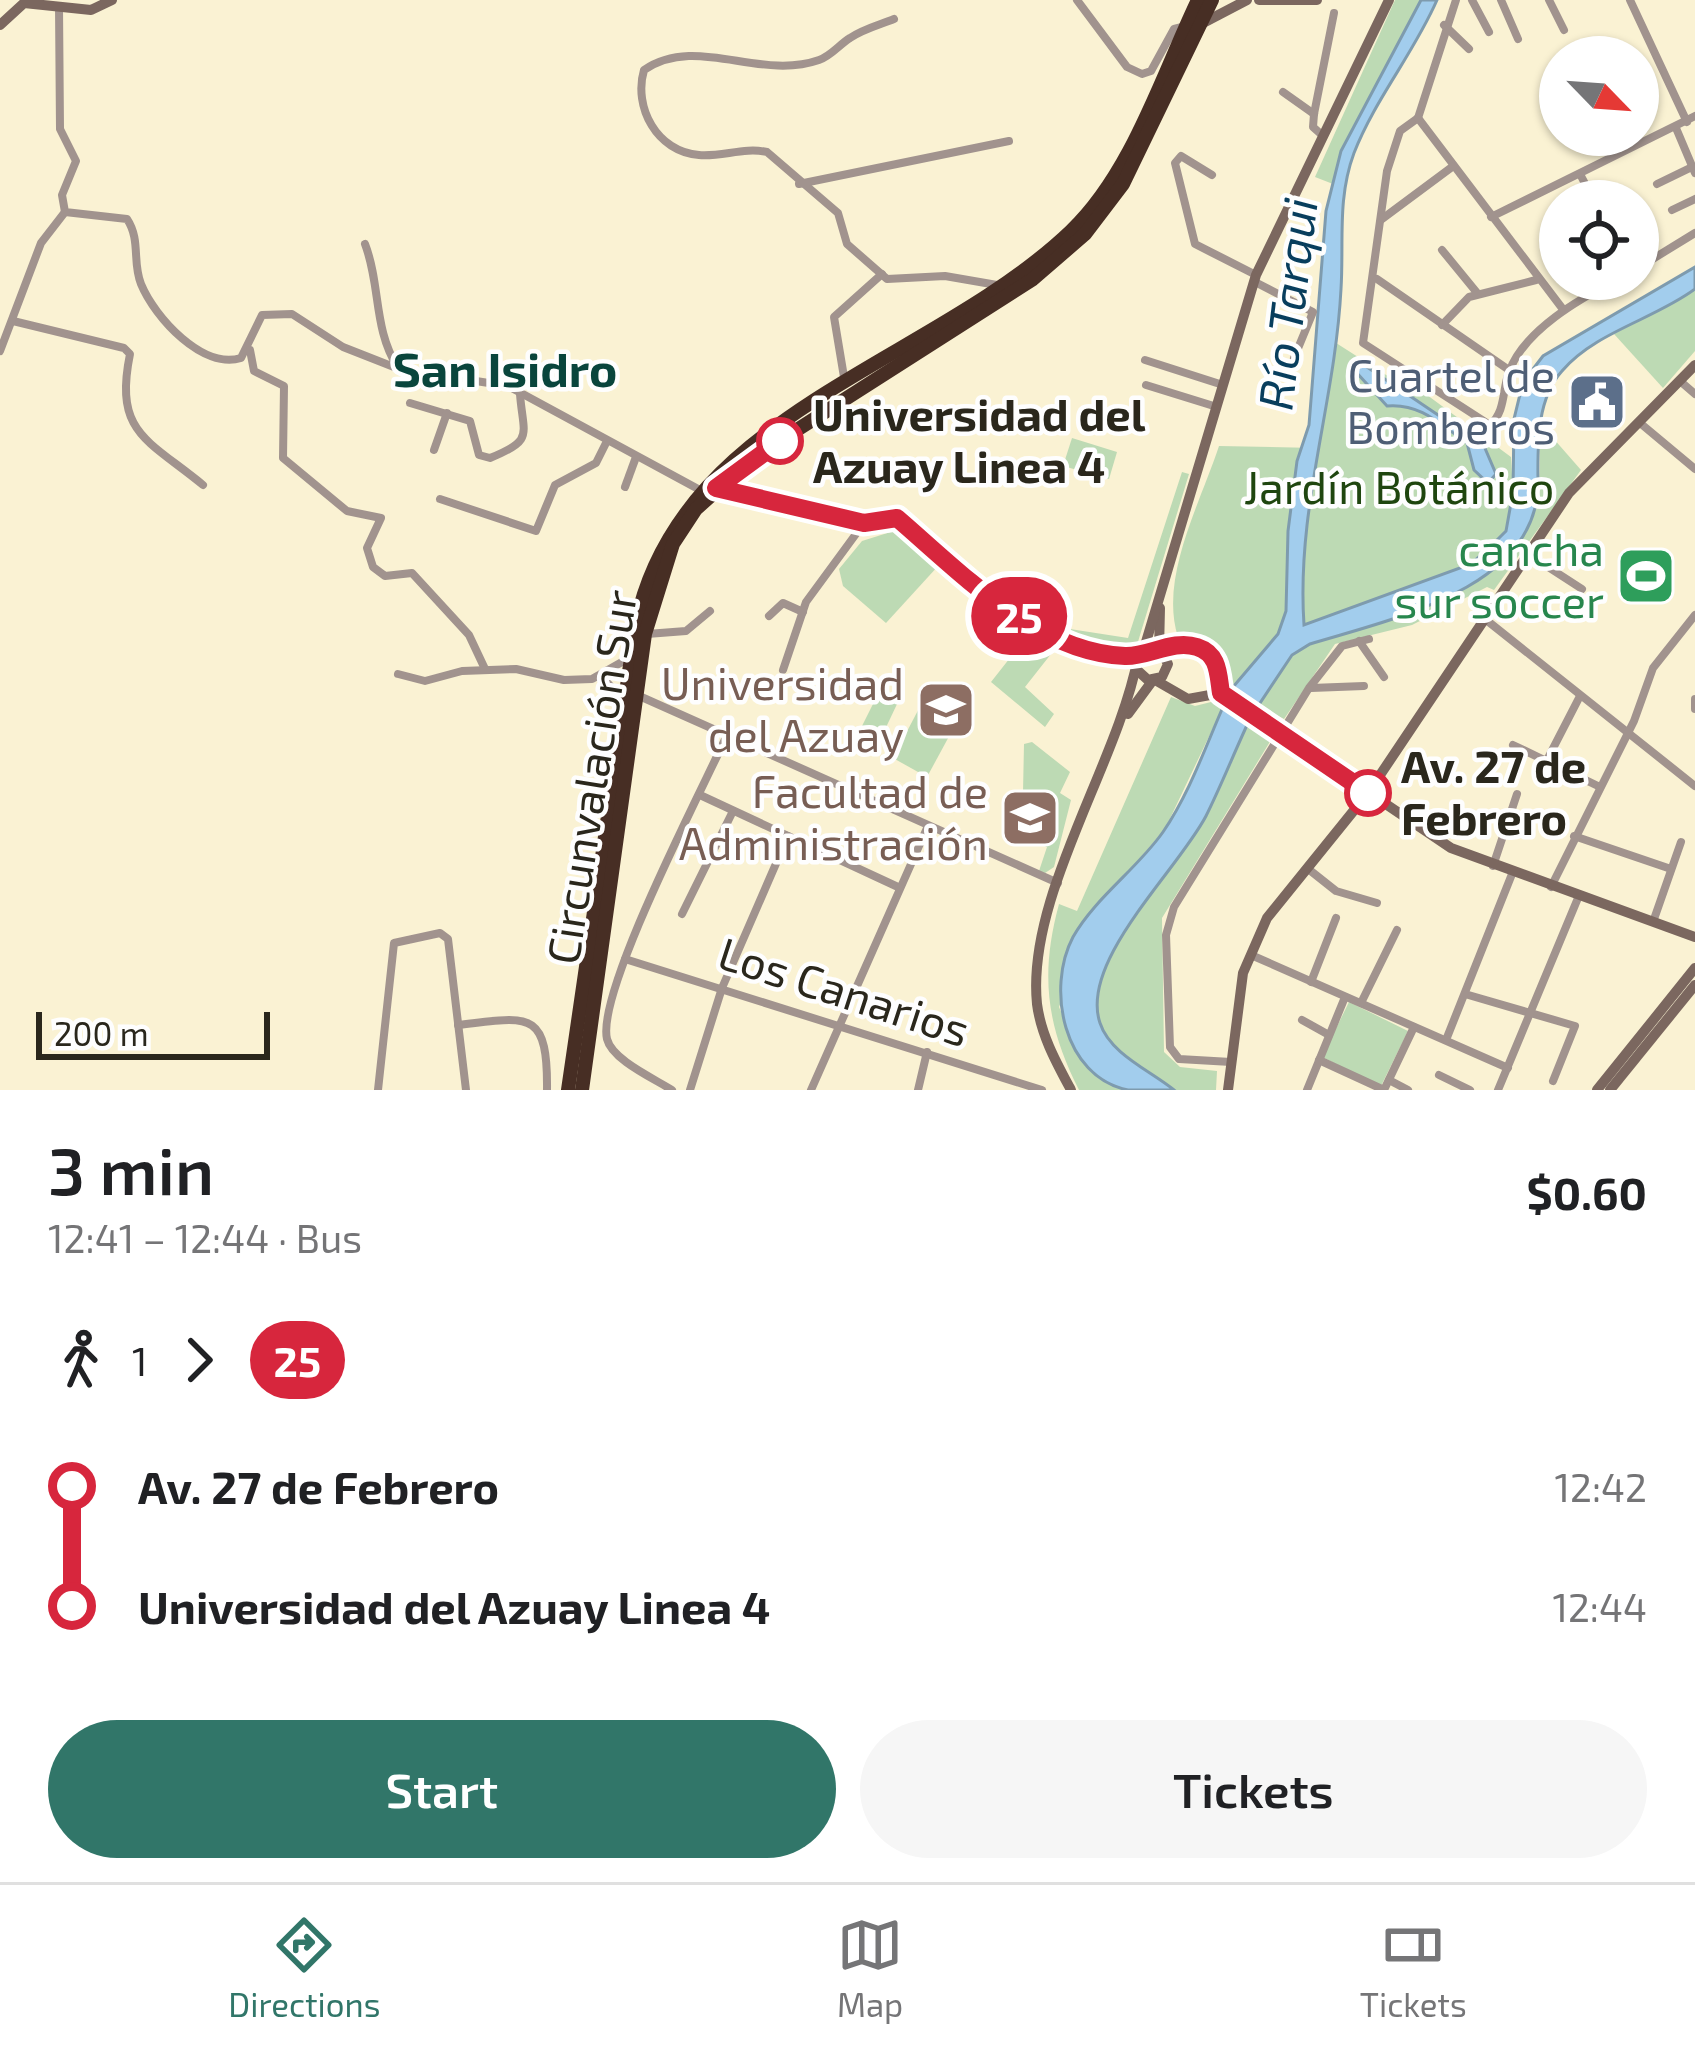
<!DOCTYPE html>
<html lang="en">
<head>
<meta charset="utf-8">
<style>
  :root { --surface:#fff; --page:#f6f6f6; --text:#202124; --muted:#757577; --line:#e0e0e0; --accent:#317669 }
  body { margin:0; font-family:"Exo 2",sans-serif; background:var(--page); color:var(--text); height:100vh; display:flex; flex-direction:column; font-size:45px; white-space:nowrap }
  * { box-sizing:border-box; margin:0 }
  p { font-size:39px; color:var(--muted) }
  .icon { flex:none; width:66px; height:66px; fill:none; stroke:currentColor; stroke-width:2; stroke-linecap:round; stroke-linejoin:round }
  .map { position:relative; height:1090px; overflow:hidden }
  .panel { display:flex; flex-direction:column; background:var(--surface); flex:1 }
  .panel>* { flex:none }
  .badge { padding:0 24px; border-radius:39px; font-size:42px; line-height:78px }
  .needle { width:78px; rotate:115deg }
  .buttons { position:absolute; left:1539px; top:36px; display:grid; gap:24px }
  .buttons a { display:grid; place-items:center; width:120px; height:120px; border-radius:50%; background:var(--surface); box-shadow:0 3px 9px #0004; font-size:60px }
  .scale { position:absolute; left:36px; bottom:30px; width:234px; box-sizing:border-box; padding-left:12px; border:6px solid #2a271c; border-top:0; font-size:33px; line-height:42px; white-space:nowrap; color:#2a271c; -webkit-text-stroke:9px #fefefe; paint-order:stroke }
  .map>.badge { position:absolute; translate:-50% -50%; box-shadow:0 0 0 6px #fff }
  .legs { display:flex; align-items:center; gap:18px; height:132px; padding:0 48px; font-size:39px }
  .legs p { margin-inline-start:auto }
  .headline { display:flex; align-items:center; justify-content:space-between; height:204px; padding:0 48px }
  h1 { font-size:66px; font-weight:600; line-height:90px }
  .primary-button { display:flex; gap:24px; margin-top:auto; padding:24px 48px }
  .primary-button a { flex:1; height:138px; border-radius:72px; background:var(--accent); color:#fff; font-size:48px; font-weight:600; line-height:138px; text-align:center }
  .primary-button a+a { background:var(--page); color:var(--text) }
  ul { padding:0 48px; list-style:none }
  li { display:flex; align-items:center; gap:42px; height:120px; font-size:45px }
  li i { display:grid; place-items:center; width:18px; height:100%; margin:0 15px; background:currentColor }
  li i::after { content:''; width:30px; height:30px; margin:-15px; border:9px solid; border-radius:50%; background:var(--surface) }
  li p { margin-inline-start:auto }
  li:first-child i { background:linear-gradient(#0000 50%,currentColor 0) }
  li:last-child i { background:linear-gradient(currentColor 50%,#0000 0) }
  .dock { display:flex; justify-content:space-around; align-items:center; height:168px; border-top:3px solid var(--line); background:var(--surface); font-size:33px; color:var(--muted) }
  .dock a { display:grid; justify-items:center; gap:6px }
  .dock .active { color:var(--accent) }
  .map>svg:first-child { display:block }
</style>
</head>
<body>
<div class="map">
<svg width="1695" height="1090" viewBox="0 0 1695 1090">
  <rect width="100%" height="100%" fill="#faf2d3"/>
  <g fill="#bddab4">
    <path d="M1395,0H1421L1341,151L1333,184L1315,177Z"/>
    <path d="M1695,289V351L1663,388L1614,334Z"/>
    <path d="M1333,341L1419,396L1423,392L1511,457L1513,492L1506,531L1471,564L1278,634L1233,687L1225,680V653L1178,637C1159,578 1200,504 1219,446L1317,448Z"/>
    <path d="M1539,422L1581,470L1494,590L1487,587L1412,625L1335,644L1284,719L1258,706L1292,655L1310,644C1393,618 1515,594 1537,496C1542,473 1539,445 1539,422Z"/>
    <path d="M1072,438L1117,452L1109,479L1063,466Z"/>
    <path d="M1182,472L1189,474L1137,645L1126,652L1062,633L1070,629L1128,638Z"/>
    <path d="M897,530L939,565L886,623L843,586L839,569L862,541Z"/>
    <path d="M1639,553L1669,574L1652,599L1622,578Z"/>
    <path d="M1028,635L1051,654L1025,687L1054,714L1045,727L991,682Z"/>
    <path d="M879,692L898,702L880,740L860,730Z"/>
    <path d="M1171,697L1195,706L1215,701L1223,707L1165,829L1094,911L1059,1007L1080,1057L1126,1090H1079C1046,1025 1040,974 1059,904L1077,911Z"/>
    <path d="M924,699L959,718L927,777L893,758Z"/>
    <path d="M1248,723L1271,740L1162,918L1164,1052L1180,1067L1217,1071L1216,1090H1174L1113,1046L1100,1023L1096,990L1121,936L1205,817Z"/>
    <path d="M1032,742L1070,772L1060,793L1071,800L1054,867L1045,873L1039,871L1047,847L1038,843L1051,801L1023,792L1024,744Z"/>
    <path d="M1349,1002L1408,1031L1381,1086L1322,1057Z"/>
  </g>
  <g fill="#a2cded" stroke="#7e9bae" stroke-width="3">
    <path d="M1421,0H1437C1414,53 1375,99 1354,153C1337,199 1344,242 1341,289C1335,404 1296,508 1304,625L1471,564L1496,541L1506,531L1513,492L1514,419L1523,382L1543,356L1695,267V289C1655,319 1595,332 1562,371C1535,401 1538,449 1538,486C1535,590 1388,620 1310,644L1292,655L1258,706L1233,687L1278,634L1286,611L1288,531L1297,461L1309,425L1326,211L1341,151Z"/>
    <path d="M1361,363L1484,446L1496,474L1488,483L1474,470L1467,443C1440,424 1420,403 1387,406L1356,372Z"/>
    <path d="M1223,707L1248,723C1234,753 1221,786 1206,816C1178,870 1079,961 1100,1023C1110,1054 1151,1071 1174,1090C1160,1090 1142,1090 1128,1090C1063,1077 1046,988 1073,937C1095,898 1137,869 1163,832C1189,794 1205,748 1223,707Z"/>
  </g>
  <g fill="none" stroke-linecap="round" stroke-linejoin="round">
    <g stroke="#a1938e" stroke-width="8">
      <path d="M1077,0L1127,67L1142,74L1151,71L1174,29L1186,26"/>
      <path d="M1472,0L1489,32"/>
      <path d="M1501,0L1518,39"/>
      <path d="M1549,0L1564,30"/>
      <path d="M1630,0L1687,122"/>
      <path d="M59,7L60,129L76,161L62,195L65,212L127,219C141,240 132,262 141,284C155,318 203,370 241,358L262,315L292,314L343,347L399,369L508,386L700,490"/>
      <path d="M894,19C879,25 863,29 850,38C840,44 831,56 819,60C759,81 696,34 644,70C633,107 657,152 699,155C722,157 744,147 767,152L838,213L847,244L887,279L945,276L997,285"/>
      <path d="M1444,25L1469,49"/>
      <path d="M1283,92L1314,114"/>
      <path d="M1418,118L1400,131L1387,171L1363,343L1490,425C1506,411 1502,390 1509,372C1524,330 1581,298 1618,279"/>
      <path d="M1418,118L1562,308"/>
      <path d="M1418,118L1456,0"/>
      <path d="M1676,128L1695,173"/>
      <path d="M1322,135L1313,127L1314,114L1334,13"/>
      <path d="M1580,174L1594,201"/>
      <path d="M1212,175L1181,156L1175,163L1195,244L1256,275"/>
      <path d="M799,184L1009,141"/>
      <path d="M1657,184L1692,167"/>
      <path d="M1672,210L1695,199"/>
      <path d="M1491,217L1695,116"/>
      <path d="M1382,219L1452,167"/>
      <path d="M365,244C381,286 373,329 398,368"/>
      <path d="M1442,250L1478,294"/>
      <path d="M1638,268L1695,233"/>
      <path d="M1377,279L1509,370"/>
      <path d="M1255,282L1313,312L1294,358"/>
      <path d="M13,321L124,348L130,354C114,433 147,439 203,485"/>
      <path d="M1442,325L1469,297L1536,280"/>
      <path d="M250,350L254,371L284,386L283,458L347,511L381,518L367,548L373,567L385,576L412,573L469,635L485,669"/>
      <path d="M0,351L41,243L65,212"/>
      <path d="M1145,360L1223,385"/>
      <path d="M1680,381L1695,394"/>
      <path d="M845,383L834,317L882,274"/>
      <path d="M1146,385L1217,407"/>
      <path d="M410,403L470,421L479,455L490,458C535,440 523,435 520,394"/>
      <path d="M1640,423L1695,469"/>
      <path d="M434,450L447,413"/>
      <path d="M625,487L636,457"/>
      <path d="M440,499L536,531L555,485L596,463L607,441"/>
      <path d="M1528,554L1582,589"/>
      <path d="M769,616L783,603L803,612"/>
      <path d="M1485,619L1695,786"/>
      <path d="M647,634L686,631L710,611"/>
      <path d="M1359,641L1384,677"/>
      <path d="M783,670L806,602L864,523"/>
      <path d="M398,674L425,681L462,671L516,669L564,680L592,679L629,658"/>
      <path d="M603,678L622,699"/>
      <path d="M1311,688L1364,686"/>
      <path d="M637,695L1058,883"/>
      <path d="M1695,699V709"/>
      <path d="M1513,745L1598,786"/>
      <path d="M1547,760L1580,696"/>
      <path d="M700,795L898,887"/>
      <path d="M1574,836L1671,869"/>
      <path d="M1493,866L1517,794"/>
      <path d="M1307,868L1336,891L1377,903"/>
      <path d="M1551,887L1634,721L1653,668L1695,615"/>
      <path d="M682,914L733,811"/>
      <path d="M1653,922L1681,842"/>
      <path d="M1251,955L1508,1068"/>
      <path d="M625,959L1042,1090"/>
      <path d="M1311,982L1336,918"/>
      <path d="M1465,994L1575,1026L1553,1081"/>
      <path d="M1361,1003L1397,930"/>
      <path d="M1302,1020L1329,1035"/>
      <path d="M458,1025C528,1017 548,1008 547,1090"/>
      <path d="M1446,1040L1512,874"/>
      <path d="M1319,1060L1384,1090L1414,1027"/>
      <path d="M1231,1062L1179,1059L1170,1047L1166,935L1174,907L1309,688L1342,646L1369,639"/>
      <path d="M1439,1075L1470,1090"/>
      <path d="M1389,1080L1408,1090"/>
      <path d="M378,1090L394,943L440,933L448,939L466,1090"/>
      <path d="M672,1090C655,1079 612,1060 607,1039C596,992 704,786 728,733"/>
      <path d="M690,1090L722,988L788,836"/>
      <path d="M811,1090L927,828"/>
      <path d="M918,1090L927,1052"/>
      <path d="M1307,1090L1345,997"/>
      <path d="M1498,1090L1578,898"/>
    </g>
    <g stroke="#7b675f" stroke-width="10">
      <path d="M1259,0H1317"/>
      <path d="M1203,23L1247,0"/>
      <path d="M0,25L24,3L91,10L112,0"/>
      <path d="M717,488L864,523L897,518L1041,632L1125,656L1136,666"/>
      <path d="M1159,650L1160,608"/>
      <path d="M1143,652L1256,275L1389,0"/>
      <path d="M1137,670L1148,680L1162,677L1168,664L1161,651"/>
      <path d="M1155,680L1188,699L1221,693L1451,848L1695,937"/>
      <path d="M1128,714L1153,680"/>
      <path d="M1071,1090C1056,1062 1041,1035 1037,1004C1026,896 1118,764 1138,657C1156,640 1196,643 1215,659L1221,693"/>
      <path d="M1228,1090L1243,973L1267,918L1368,793L1569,493L1695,365"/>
      <path d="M1597,1090L1695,968"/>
      <path d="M1610,1090L1695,985"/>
    </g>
    <g stroke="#472e24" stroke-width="14">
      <path d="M568,1090L636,624C680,412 931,365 1071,231C1132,173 1162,75 1198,0"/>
      <path d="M582,1090L645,634L673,544L696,509L753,458L1033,279L1085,234L1123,184L1212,0"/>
    </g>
  </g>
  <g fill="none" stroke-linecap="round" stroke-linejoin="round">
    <g stroke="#fff" stroke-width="27">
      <path id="line-1" d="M780,441L716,488L864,523L897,518C960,572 1037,653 1125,656C1148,657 1173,639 1197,647C1219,654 1218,674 1221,693L1368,793"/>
    </g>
    <use href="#line-1" stroke="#d7263d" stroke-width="18"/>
  </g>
  <defs>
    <g id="civic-square" transform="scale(3)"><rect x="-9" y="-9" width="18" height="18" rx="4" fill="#5c6f8a" stroke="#fefefe"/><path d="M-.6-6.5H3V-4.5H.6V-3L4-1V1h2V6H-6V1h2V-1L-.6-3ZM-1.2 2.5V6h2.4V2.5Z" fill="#fff"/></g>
    <g id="stadium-square" transform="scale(3)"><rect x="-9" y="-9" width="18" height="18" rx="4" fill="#2e9e5b" stroke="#fefefe"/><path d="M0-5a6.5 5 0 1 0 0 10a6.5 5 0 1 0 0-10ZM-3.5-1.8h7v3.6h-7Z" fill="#fff"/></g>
    <g id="university-square" transform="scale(3)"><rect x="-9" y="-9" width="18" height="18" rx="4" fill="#8d6e63" stroke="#fefefe"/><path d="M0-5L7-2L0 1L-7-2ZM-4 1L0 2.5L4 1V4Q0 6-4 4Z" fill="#fff"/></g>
  </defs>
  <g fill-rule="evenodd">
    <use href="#civic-square" x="1597" y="402"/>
    <use href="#stadium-square" x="1646" y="576"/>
    <use href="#university-square" x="946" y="710"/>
    <use href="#university-square" x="1030" y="818"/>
  </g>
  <g fill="#fff" stroke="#d7263d" stroke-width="6">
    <circle cx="780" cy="441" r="21"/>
    <circle cx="1368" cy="793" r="21"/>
  </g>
  <g text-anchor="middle" stroke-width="9" stroke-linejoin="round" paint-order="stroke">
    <g font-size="45" fill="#4e5e75" stroke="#fefefe" text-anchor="end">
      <text x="1555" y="392">Cuartel de<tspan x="1555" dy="52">Bomberos</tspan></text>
    </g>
    <g font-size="45" font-weight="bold" fill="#2a271c" stroke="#fefefe" text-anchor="start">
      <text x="813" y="431">Universidad del<tspan x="813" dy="52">Azuay Linea 4</tspan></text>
      <text x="1401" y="783">Av. 27 de<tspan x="1401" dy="52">Febrero</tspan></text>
    </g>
    <g font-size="45" fill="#1f460f" stroke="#fefefe">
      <text x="1399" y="504">Jardín Botánico</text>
    </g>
    <g font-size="45" fill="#27864d" stroke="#fefefe" text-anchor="end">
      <text x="1604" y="566">cancha<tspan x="1604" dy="52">sur soccer</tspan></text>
    </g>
    <g font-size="45" fill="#785e54" stroke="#fefefe" text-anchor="end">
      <text x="904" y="700">Universidad<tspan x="904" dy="52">del Azuay</tspan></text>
      <text x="988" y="808">Facultad de<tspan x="988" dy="52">Administración</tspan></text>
    </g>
    <g font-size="45" fill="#2a271c" stroke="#fefefe">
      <text transform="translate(592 777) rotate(-81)" y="16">Circunvalación Sur</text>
      <text transform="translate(844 992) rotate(18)" y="16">Los Canarios</text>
    </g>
    <g font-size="48" font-style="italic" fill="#083e5d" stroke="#fefefe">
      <text transform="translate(1288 304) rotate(-83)" y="17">Río Tarqui</text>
    </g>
    <g font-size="48" font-weight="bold" fill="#09453c" stroke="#fefefe">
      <text x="505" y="387">San Isidro</text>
    </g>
  </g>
</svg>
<div class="buttons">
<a><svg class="needle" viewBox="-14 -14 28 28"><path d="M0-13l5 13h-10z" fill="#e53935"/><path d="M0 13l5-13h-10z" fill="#757577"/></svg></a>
<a><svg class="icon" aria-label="locate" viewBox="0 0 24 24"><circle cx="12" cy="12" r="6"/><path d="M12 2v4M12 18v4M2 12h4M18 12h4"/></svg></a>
</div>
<div class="scale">200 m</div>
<b class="badge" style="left:1019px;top:616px;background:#d7263d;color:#fff">25</b>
</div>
<section class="panel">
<div class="headline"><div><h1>3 min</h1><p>12:41 – 12:44 · Bus</p></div><b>$0.60</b></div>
<div class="legs"><svg class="icon" aria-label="walk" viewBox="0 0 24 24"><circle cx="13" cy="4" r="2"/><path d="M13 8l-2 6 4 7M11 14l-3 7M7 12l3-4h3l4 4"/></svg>1<svg class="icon" aria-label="forward" viewBox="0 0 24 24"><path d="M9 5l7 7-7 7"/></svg><b class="badge" style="background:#d7263d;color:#fff">25</b></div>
<ul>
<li><i style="color:#d7263d"></i><b>Av. 27 de Febrero</b><p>12:42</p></li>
<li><i style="color:#d7263d"></i><b>Universidad del Azuay Linea 4</b><p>12:44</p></li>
</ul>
<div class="primary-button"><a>Start</a><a>Tickets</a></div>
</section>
<nav class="dock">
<a class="active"><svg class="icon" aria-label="directions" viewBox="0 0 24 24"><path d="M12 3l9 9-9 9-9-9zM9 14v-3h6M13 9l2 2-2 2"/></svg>Directions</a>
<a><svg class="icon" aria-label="map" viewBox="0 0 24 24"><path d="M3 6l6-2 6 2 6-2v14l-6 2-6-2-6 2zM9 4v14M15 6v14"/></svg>Map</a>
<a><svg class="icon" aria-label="tickets" viewBox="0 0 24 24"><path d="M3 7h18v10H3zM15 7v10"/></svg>Tickets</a>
</nav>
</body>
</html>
